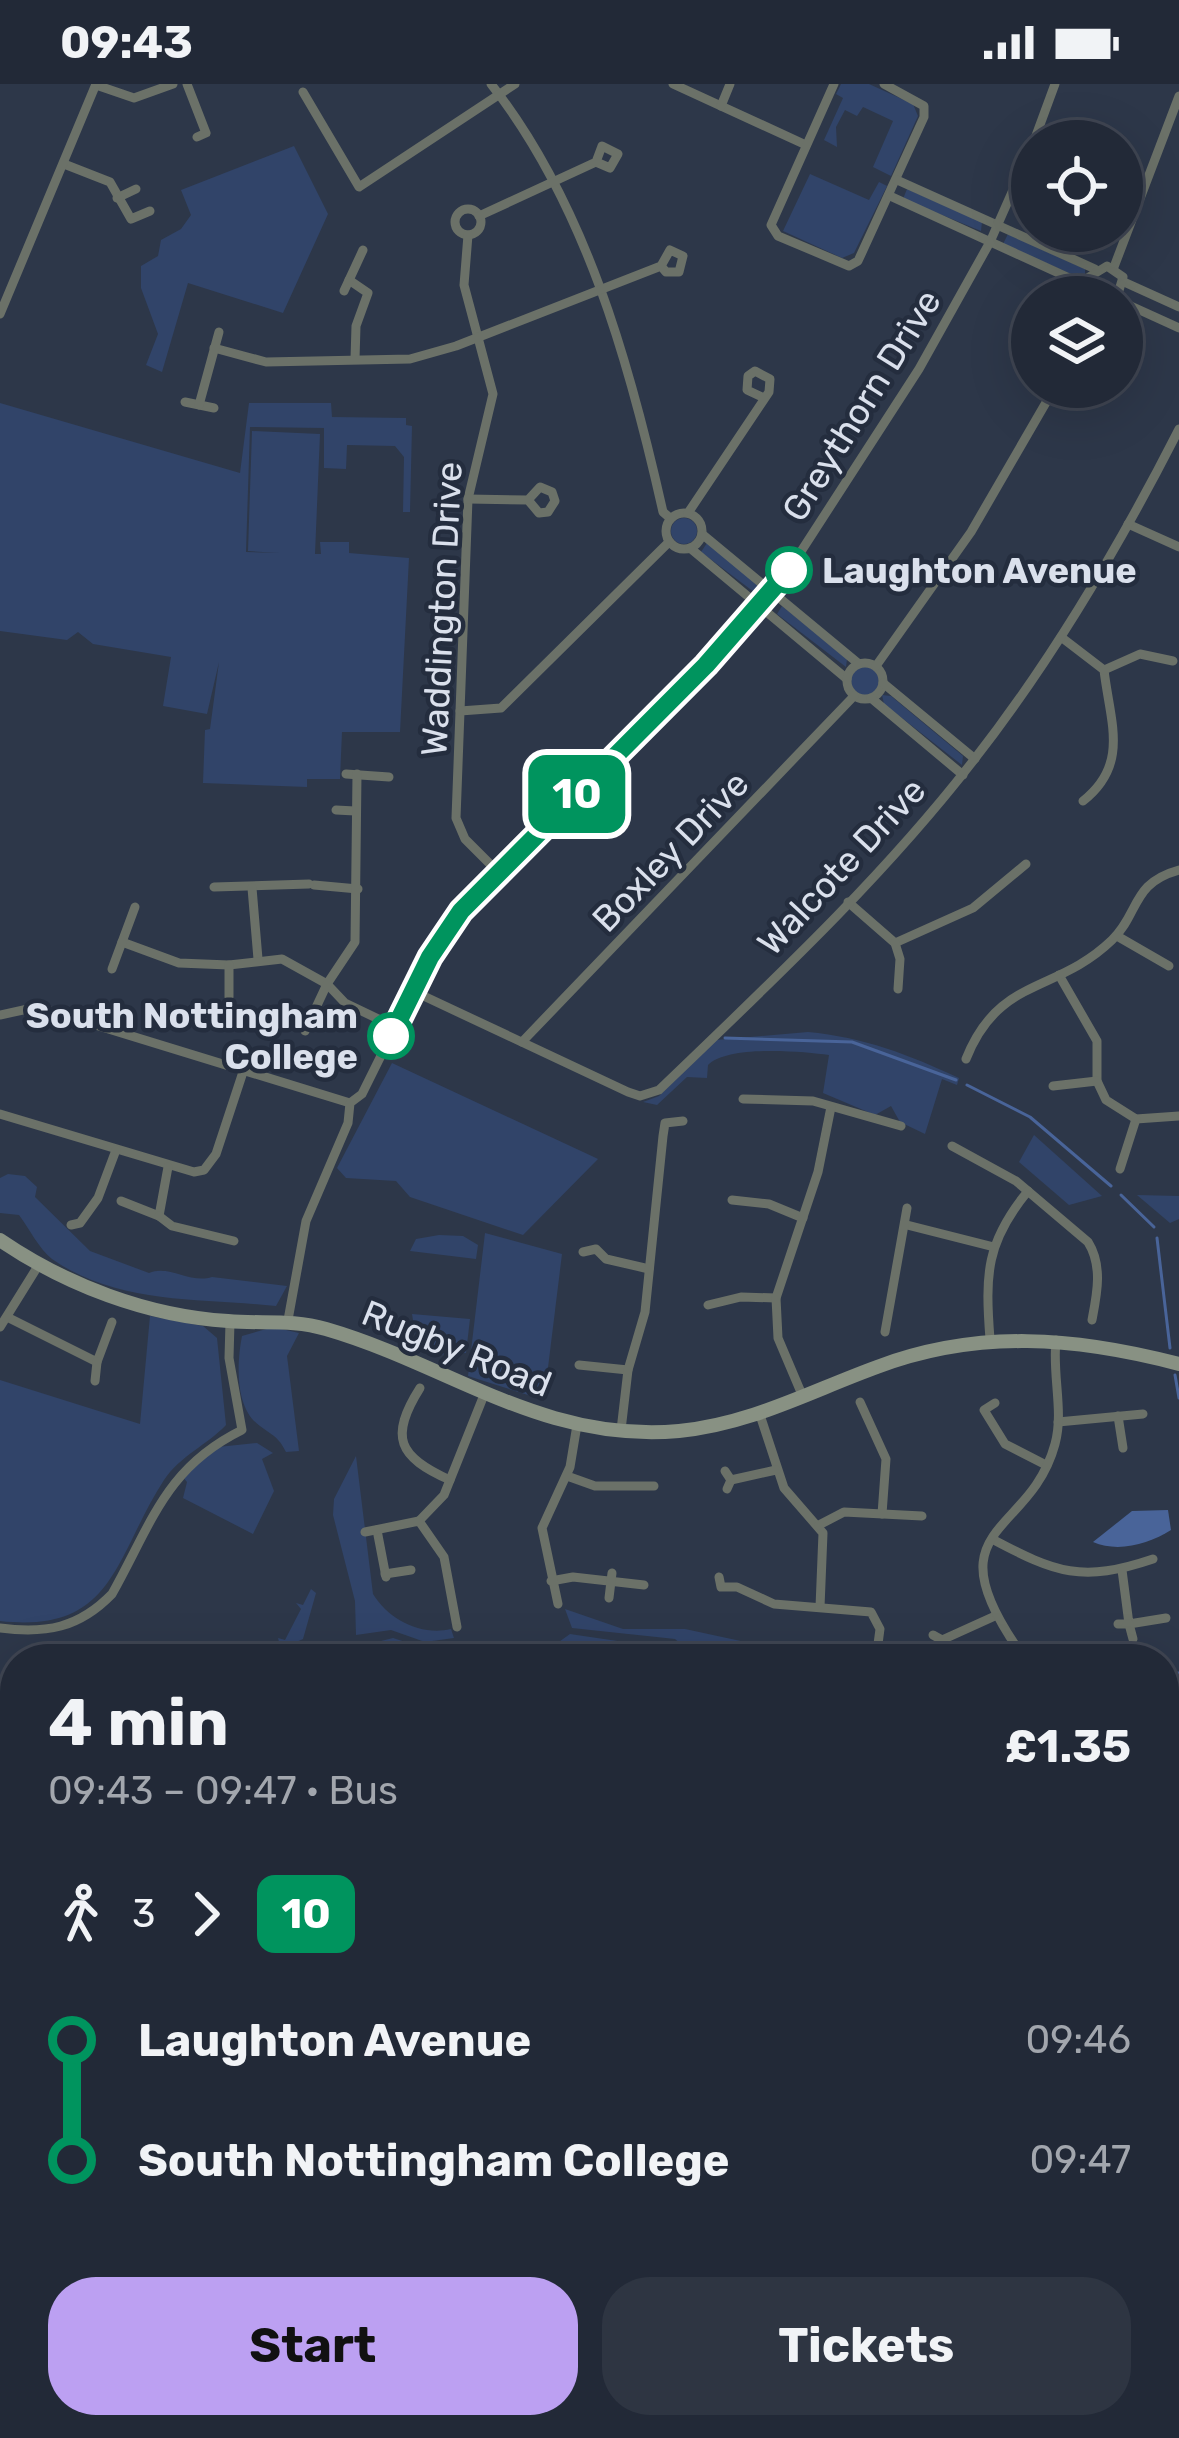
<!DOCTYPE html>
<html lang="en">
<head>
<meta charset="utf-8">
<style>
  :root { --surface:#222937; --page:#2e3542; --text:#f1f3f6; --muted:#a2a6ad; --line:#3f4552; --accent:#bca0f2 }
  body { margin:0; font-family:Rubik,sans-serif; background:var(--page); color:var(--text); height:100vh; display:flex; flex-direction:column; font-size:45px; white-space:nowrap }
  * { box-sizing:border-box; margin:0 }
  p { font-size:39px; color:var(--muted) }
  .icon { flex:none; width:66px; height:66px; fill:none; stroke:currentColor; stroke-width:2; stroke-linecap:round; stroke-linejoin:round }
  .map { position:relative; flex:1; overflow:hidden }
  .details { position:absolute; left:0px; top:1560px; width:1179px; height:795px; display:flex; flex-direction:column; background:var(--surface); border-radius:48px 48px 0 0; box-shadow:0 12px 48px #0002,0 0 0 3px var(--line) }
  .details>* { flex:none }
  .badge { padding:0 24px; border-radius:18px; font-size:42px; line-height:78px }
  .controls { position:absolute; left:1011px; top:36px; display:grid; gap:24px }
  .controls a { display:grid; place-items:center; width:132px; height:132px; border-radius:50%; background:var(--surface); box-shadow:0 12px 48px #0002,0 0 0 3px var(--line); font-size:60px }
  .map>.badge { position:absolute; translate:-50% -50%; box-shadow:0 0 0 6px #fff }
  .legs { display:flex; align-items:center; gap:18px; height:132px; padding:0 48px; font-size:39px }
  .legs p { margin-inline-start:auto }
  .overview { display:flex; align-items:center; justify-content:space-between; height:204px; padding:0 48px }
  h1 { font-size:66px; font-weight:700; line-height:90px }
  .action { display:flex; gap:24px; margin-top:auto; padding:24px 48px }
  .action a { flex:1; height:138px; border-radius:48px; background:var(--accent); color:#111; font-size:48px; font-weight:700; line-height:138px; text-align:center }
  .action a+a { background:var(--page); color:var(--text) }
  ul { padding:0 48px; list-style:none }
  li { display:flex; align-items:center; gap:42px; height:120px; font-size:45px }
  li i { display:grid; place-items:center; width:18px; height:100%; margin:0 15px; background:currentColor }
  li i::after { content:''; width:30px; height:30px; margin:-15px; border:9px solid; border-radius:50%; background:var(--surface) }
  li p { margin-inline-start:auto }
  li:first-child i { background:linear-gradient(#0000 50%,currentColor 0) }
  li:last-child i { background:linear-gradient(currentColor 50%,#0000 0) }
  .status { display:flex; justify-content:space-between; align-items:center; height:84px; padding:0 60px; background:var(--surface); direction:ltr }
  .status svg { height:33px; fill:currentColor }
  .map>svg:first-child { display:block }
</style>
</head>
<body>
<div class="status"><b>09:43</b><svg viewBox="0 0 49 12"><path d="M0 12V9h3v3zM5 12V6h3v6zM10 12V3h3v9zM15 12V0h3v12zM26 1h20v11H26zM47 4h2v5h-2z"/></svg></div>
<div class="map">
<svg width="1179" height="2354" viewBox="0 0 1179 2354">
  <rect width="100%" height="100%" fill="#2d3749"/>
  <g fill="#314469">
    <path d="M841,0H869L913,20L918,32L891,92L873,83L893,37L863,23L857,32L845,26L836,43L837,63L824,56L843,14L836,10Z"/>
    <path d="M294,62L328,130L283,229L188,199L162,288L146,281L158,250L141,204V182L158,172L161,156L181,145L191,131L181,106Z"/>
    <path d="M810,90L869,116L879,98L887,102L854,169L842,174L783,147Z"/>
    <path d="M907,105L982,138L981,147L903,115Z"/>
    <path d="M1008,150L1085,185V192L1080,194L1003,160Z"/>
    <path d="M0,319L240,389L249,319H331L332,333L406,334V341L412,342L410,428H403L404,373L395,362L347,361L346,385L324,384V344L250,343L246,468L280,469L248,467L252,347L320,350L315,470H321L320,458H349V469L409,474L400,648H342L340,695H307V703L203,699L205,646L210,645L219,578L207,630L163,622L171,573L93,560L78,548L67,556L0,547Z"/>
    <circle cx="684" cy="447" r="13"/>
    <path d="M707,459L758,501L754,508L701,468Z"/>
    <path d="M782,522L847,575L846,583L777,530Z"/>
    <circle cx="865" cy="597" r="14"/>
    <path d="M882,611L891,612L963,672L962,681L884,620Z"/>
    <path d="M808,948C863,953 910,971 959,994L957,1001L942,995L925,1050L900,1038L891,1022L875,1031L823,1009L829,971C801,967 728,961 708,981L707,994L687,993L657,1021L643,1018L659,1012L716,956Z"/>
    <path d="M392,979L596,1074L598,1075L523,1151L410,1113L396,1097L346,1094L337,1084Z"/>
    <path d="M1034,1051L1102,1112L1069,1121L1019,1078Z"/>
    <path d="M8,1090L25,1092L37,1103L35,1113L90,1167L149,1189C169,1180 190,1200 212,1193L287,1202L276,1222C201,1214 118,1221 52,1175C39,1165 29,1144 19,1131L0,1129V1094Z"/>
    <path d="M1137,1111L1179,1112V1135L1170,1139Z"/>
    <path d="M485,1149L562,1170L544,1316L468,1292Z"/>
    <path d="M439,1151L463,1152L478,1161L476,1175L410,1167L416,1155Z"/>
    <path d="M412,1230L470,1235L466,1269L436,1271L417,1261Z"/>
    <path d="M150,1232L203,1242L217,1254L226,1341C207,1361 180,1372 164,1396C114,1473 115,1550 0,1537V1296L140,1340Z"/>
    <path d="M273,1243L299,1249L287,1272L299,1367L286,1368C278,1352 273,1352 260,1342C234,1324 237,1278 242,1252Z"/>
    <path d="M257,1359L273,1369L262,1375L274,1407L253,1450L183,1414L187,1398L182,1392L218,1363Z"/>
    <path d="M356,1372L373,1510C389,1536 421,1552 451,1545L454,1554L425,1558L391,1546L356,1551L355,1517L333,1431L334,1415Z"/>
    <path d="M311,1505L316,1509L303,1555L285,1563L288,1570L282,1569L278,1554L285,1556L301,1525L296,1519L303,1521Z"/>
    <path d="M565,1525L623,1545H685L825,1575H699L675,1555L572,1544Z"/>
    <path d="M570,1550L658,1563L679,1575L586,1565L580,1575H535Z"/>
    <path d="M393,1554L430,1566L511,1575H359L357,1563Z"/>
    <path d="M1179,1602V1653L1164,1643V1604Z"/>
    <path d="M15,1677V1753L8,1751L0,1758V1733L6,1722L0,1715V1691Z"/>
    <path d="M15,1808V1969L0,1972V1812Z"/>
    <path d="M15,1993V2149L0,2152V1996Z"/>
  </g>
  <path fill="#496499" d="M1168,1426L1171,1446C1149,1460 1118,1469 1093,1458L1132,1427Z"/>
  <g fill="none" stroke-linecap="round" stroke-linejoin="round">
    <g stroke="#496499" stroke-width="3">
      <path d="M725,954L852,958L956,996"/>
      <path d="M967,1001L1030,1033L1111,1102"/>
      <path d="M1121,1111L1154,1143"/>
      <path d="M1157,1154L1170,1264"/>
      <path d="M1175,1291L1179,1314"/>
      <path d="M1164,1591L1179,1589"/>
      <path d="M425,2350L435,2340"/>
    </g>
    <g stroke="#6b7168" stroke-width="9">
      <path d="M187,0L206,49L197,53"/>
      <path d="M491,0C586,121 630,281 663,428L670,434"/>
      <path d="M673,0L806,61"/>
      <path d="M834,0L771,141L778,152L849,182L858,177L924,33V22L884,0"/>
      <path d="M96,1L134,14L173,0"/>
      <path d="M303,8L359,103L515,0"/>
      <path d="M721,22L730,0"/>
      <path d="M1034,57L1055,0"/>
      <path d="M64,80L110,98L131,135L150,127"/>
      <path d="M897,96L1095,185"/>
      <path d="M890,112L1089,203"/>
      <path d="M117,114L136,105"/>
      <circle cx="468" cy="138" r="13"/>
      <path d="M479,132L596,78L610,84L618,70L602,62L596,78"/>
      <path d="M468,151L464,201L493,310L468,415L456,734L465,755L499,789"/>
      <path d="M1114,183L1179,12"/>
      <path d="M349,196L368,209L356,242L355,275"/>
      <path d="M1124,198L1179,223"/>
      <path d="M344,207L363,166"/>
      <path d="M1095,213L1089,193L1107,182L1123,193L1117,213"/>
      <path d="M1122,218L1179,244"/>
      <path d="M0,230L96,0"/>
      <path d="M214,264L266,278L410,275L456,262L661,182L670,166L683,172L679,188H666L661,182"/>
      <path d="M185,318L214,324"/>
      <path d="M199,321L219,248"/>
      <path d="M468,415L528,416L540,403L552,408L555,417L548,428L539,429L528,416"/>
      <circle cx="684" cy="447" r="18"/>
      <path d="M688,429L769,308L770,295L755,287L748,292L747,306L762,313"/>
      <path d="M1128,440L1179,463"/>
      <path d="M702,450L859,580"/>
      <path d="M690,464L847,595"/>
      <path d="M1061,553L1104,586C1110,638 1130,680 1083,717"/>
      <circle cx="865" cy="597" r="18"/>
      <path d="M876,582L971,448L1055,303"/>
      <path d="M1104,586L1140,570L1173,577"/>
      <path d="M883,599L975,675"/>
      <path d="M871,614L963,691"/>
      <path d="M460,627L501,624L669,458"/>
      <path d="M346,690L389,693"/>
      <path d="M336,726L355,727"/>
      <path d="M314,801L358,805"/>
      <path d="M214,803L309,800"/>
      <path d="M252,804L258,875"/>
      <path d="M848,818L895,859L973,824L1026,780"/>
      <path d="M1117,852L1169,882"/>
      <path d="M122,858L179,879L229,881L282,875L327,900L345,919L395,943"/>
      <path d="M895,859L900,875L898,905"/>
      <path d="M112,885L135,823"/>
      <path d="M1059,891L1097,957V997L1106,1016L1136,1035L1179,1032"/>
      <path d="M413,907L628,1008L640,1012L659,1006C767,902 881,796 973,677C1053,575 1120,461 1179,345"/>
      <path d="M229,913V881"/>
      <path d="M0,931L37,923L350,1019"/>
      <path d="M305,947L327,900L355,858L357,690"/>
      <path d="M522,958L854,612"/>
      <path d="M966,975C999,892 1056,910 1112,856C1140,829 1131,799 1179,786"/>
      <path d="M1053,1002L1097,997"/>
      <path d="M743,1015L813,1017L901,1042"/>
      <path d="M0,1030L194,1088L204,1086L216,1070L243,988"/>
      <path d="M952,1062L1016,1097L1088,1158C1103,1182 1097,1210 1092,1236"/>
      <path d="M1120,1085L1136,1035"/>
      <path d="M732,1116L769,1120L803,1134"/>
      <path d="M121,1117L159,1132L168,1083"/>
      <path d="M159,1132L172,1142L234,1157"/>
      <path d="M71,1141L80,1139L98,1114L116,1066"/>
      <path d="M907,1141L994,1163"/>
      <path d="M583,1168L596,1165L606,1175L649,1185"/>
      <path d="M708,1221L741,1213L776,1214"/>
      <path d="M7,1233L97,1278L112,1238"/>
      <path d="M288,1236L306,1137L348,1039L350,1019L362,1010L430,873L461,827L706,581L789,486L919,285L990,158L1032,63"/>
      <path d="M0,1243L38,1182"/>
      <path d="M885,1248L907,1124"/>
      <path d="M990,1255C985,1190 986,1158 1028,1107"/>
      <path d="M579,1281L628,1286"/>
      <path d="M95,1297L97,1278"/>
      <path d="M420,1304C389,1353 398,1373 450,1396"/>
      <path d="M803,1313L778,1254L776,1214L818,1088L831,1023"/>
      <path d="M860,1318L886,1375L882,1430"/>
      <path d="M995,1319L984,1326L1005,1360L1046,1381"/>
      <path d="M760,1331L784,1404L823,1449L820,1523"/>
      <path d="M1118,1332L1123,1364"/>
      <path d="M1058,1338L1143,1330"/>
      <path d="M621,1346L628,1286L645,1228L663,1052L665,1039L683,1037"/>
      <path d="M725,1387L731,1396L727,1405"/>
      <path d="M567,1392L595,1402H654"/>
      <path d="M731,1396L776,1386"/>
      <path d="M419,1437L444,1411L484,1311"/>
      <path d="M819,1441L844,1428L922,1432"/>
      <path d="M377,1446L386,1493"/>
      <path d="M365,1448L419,1437L444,1473L457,1543"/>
      <path d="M992,1455C1056,1489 1082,1499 1153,1475"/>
      <path d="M1122,1486L1129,1540L1166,1534"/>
      <path d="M385,1490L411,1486"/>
      <path d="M719,1493L721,1503H737L774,1520L871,1528L880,1545L876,1575"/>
      <path d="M551,1497L573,1493L644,1501"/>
      <path d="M609,1514L612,1489"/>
      <path d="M558,1520L542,1444L570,1383L577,1341"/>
      <path d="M1118,1540H1129L1133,1555"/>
      <path d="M0,1544C46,1550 79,1544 112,1510C152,1439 165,1384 242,1346L229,1274L230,1238"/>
      <path d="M933,1551L942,1556L995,1532"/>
      <path d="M1018,1565C931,1439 1030,1453 1055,1360C1064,1328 1052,1290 1056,1256"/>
      <path d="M1164,1758L1179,1765"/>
      <path d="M1164,1920L1179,1928"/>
      <path d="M1164,2019L1176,2016"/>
      <path d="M0,2230L15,2258"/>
      <path d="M1164,2236L1179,2219"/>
      <path d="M4,2319L15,2293"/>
      <path d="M1102,2340L1151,2354"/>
      <path d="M912,2342L914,2340"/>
      <path d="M379,2349L400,2345"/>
      <path d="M497,2354L498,2340"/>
    </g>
    <g stroke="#889183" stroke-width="14">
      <path d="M0,1156C66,1201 147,1232 228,1237C263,1240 292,1235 326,1245C450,1281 542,1359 679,1347C751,1340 811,1307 877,1283C978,1245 1076,1253 1179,1280"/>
      <path d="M1164,1694L1179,1678"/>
      <path d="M741,2340L777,2354"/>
      <path d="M772,2340L800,2354"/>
      <path d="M802,2340L840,2354"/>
      <path d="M57,2354L103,2340"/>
    </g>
    <g stroke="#c7cdda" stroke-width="3">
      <path d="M1164,2142L1179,2122"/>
      <path d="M1006,2354L1016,2340"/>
    </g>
  </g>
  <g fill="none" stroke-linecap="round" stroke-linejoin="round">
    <g stroke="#fff" stroke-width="27">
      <path id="line-1" d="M391,952L430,873L461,827L706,581L789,486"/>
    </g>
    <use href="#line-1" stroke="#00945e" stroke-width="18"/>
  </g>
  <g fill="#fff" stroke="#00945e" stroke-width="6">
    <circle cx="789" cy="486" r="21"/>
    <circle cx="391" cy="952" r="21"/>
  </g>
  <g text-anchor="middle" stroke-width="9" stroke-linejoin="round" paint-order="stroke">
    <g font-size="36" fill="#dae0ec" stroke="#242d3e">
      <text transform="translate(861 321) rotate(-58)" y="13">Greythorn Drive</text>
      <text transform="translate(441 525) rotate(-87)" y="13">Waddington Drive</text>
      <text transform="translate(670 767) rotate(-46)" y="13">Boxley Drive</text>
      <text transform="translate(841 782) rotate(-47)" y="13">Walcote Drive</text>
      <text transform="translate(457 1264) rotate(22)" y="13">Rugby Road</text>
    </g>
    <g font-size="36" font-weight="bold" fill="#dae0ec" stroke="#242d3e" text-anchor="start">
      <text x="822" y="499">Laughton Avenue</text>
      <text x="358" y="944" text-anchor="end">South Nottingham<tspan x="358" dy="41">College</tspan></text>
    </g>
  </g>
</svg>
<div class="controls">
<a><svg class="icon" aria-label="locate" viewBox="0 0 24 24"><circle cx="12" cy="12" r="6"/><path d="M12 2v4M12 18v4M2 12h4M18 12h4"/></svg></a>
<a><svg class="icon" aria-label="layers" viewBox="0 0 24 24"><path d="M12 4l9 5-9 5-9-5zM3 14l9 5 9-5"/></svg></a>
</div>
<b class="badge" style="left:577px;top:710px;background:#00945e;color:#fff">10</b>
<section class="details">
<div class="overview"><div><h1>4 min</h1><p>09:43 – 09:47 · Bus</p></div><b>£1.35</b></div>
<div class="legs"><svg class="icon" aria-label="walk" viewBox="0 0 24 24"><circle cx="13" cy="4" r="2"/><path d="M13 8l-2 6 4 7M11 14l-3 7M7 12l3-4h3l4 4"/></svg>3<svg class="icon" aria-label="forward" viewBox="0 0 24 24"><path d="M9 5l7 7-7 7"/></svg><b class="badge" style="background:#00945e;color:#fff">10</b></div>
<ul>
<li><i style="color:#00945e"></i><b>Laughton Avenue</b><p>09:46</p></li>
<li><i style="color:#00945e"></i><b>South Nottingham College</b><p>09:47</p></li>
</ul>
<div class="action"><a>Start</a><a>Tickets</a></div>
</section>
</div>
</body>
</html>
